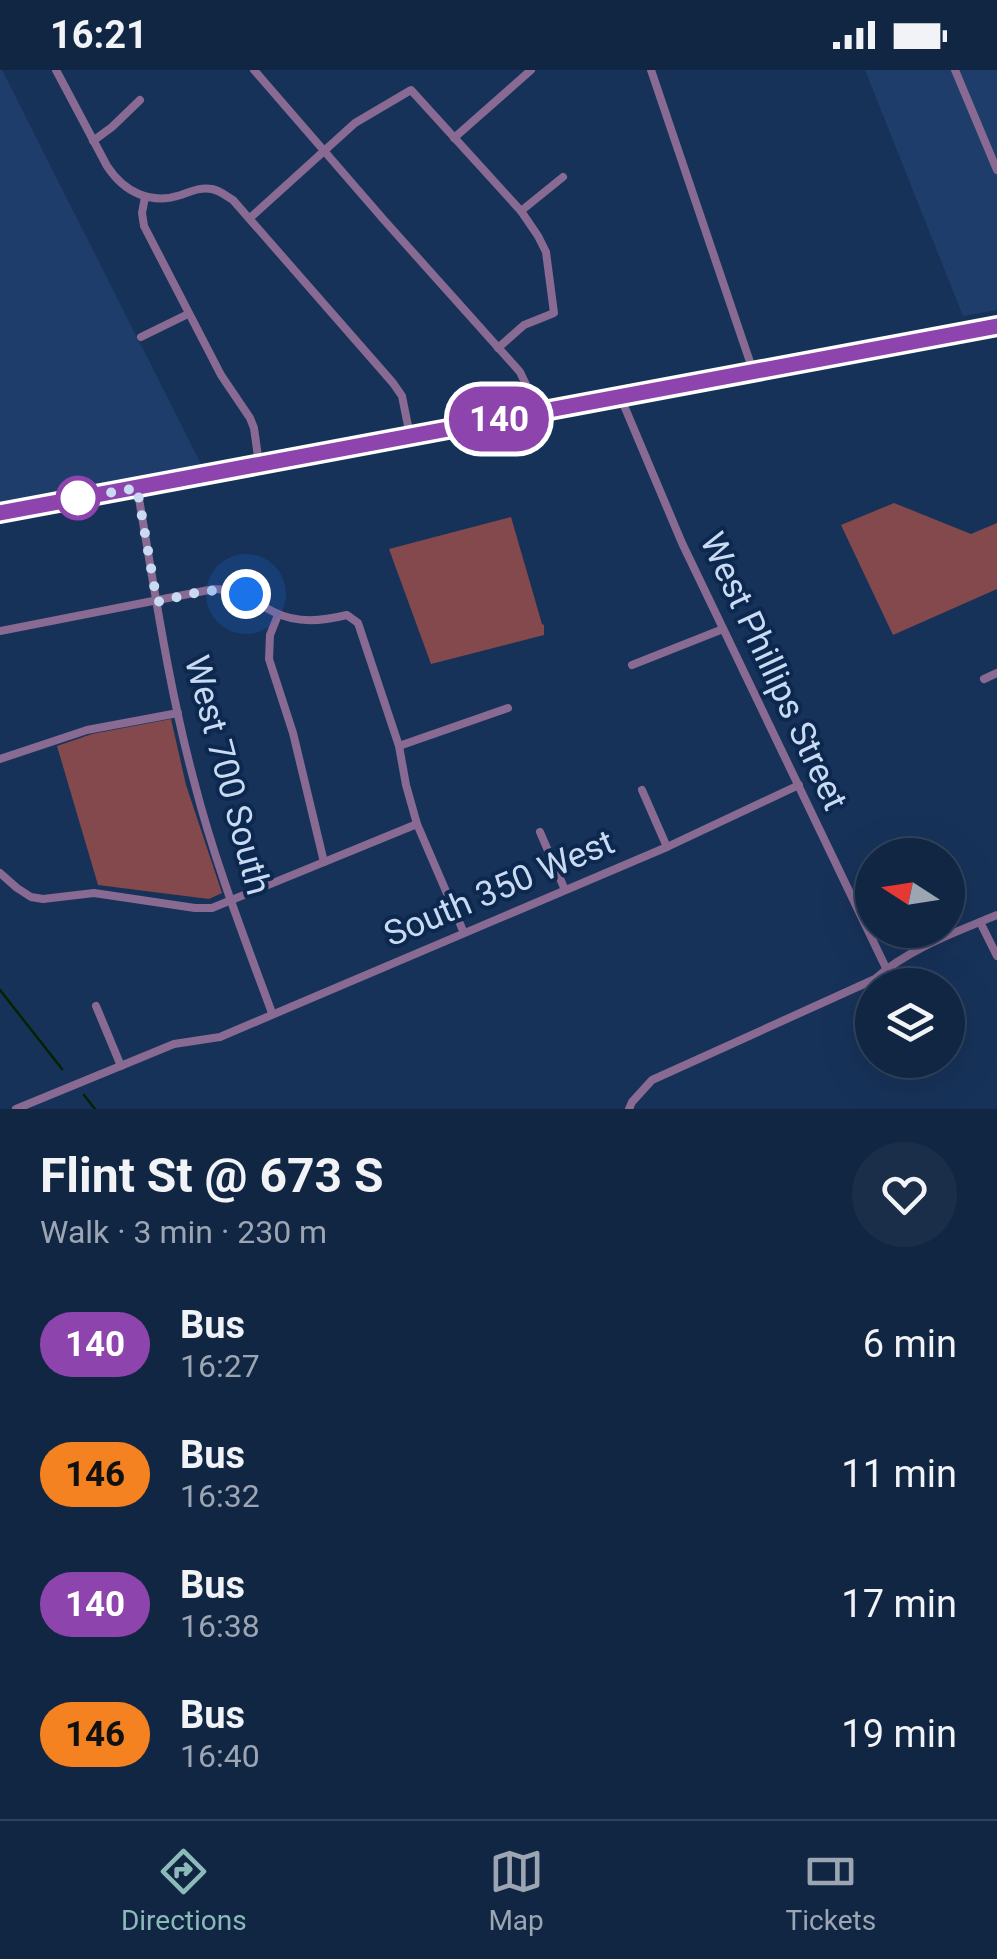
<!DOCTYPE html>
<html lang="en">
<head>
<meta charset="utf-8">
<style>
  :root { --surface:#112643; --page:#1a2e4a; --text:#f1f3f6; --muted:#9ca5b2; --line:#30435c; --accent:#8bbbb9 }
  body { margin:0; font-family:Roboto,sans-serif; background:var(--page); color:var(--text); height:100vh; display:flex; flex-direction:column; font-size:38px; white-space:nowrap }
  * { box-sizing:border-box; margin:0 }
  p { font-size:32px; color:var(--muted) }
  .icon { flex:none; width:55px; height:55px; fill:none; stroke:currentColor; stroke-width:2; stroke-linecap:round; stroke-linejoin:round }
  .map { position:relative; height:1039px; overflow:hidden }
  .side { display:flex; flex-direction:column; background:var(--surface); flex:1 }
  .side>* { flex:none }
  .badge { padding:0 20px; border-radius:32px; font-size:35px; line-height:65px }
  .needle { width:65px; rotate:282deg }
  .controls { position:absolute; left:855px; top:768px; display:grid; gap:20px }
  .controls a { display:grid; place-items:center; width:110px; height:110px; border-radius:50%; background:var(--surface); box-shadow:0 10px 40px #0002,0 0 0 2px var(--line); font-size:50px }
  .you { position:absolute; width:50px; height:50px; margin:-25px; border:8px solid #fff; border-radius:50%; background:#1a73e8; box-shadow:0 0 0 15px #1a73e833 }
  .map>.badge { position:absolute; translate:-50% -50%; box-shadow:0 0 0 5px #fff }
  .round { display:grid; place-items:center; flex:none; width:105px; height:105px; border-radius:52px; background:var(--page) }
  .overview { display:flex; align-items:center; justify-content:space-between; height:170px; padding:0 40px }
  h1 { font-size:48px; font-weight:700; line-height:75px }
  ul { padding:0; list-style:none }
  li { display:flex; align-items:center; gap:30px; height:130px; padding:0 40px }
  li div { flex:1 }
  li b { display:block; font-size:38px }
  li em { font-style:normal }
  li .badge { min-width:110px; font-weight:700; text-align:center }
  .status { display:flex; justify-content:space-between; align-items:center; height:70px; padding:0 50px; background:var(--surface); direction:ltr }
  .status svg { height:28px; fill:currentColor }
  .dock { display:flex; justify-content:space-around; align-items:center; height:140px; border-top:2px solid var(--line); background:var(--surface); font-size:28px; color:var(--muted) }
  .dock a { display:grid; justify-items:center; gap:5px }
  .dock .active { color:var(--accent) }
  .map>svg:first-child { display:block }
</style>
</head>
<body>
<div class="status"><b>16:21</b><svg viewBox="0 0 49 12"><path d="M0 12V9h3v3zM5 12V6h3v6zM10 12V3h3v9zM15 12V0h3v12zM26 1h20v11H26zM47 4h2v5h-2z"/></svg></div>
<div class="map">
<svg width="997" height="1039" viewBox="0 0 997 1039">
  <rect width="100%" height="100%" fill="#173259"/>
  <g fill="#1e3d6a">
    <path d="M0,0H2L202,396L0,433Z"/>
    <path d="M865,0H997V240L963,246Z"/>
  </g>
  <g fill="#84494c">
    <path d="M894,433L971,464L997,453V519L893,565L841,455Z"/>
    <path d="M511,447L542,554L544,555V565L431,594L389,479Z"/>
    <path d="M171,649L186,715L222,823L209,829L98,815L57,676L92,664Z"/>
  </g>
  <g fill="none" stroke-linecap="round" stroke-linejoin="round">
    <g stroke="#052200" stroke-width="2.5">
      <path d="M0,920L62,999"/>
      <path d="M84,1025L95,1039"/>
    </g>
    <g stroke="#886a92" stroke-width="8">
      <path d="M56,0L107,96C124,122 150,135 181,125C192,121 201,117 212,119C221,121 226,126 233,130L393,313L402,326L410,366"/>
      <path d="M254,0L384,150L520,302L530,323L535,342"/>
      <path d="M651,0L750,292L751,301"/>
      <path d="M955,0L997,100"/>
      <path d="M454,68L531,0"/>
      <path d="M93,71L112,57L140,30"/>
      <path d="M145,127L142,143L144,156L221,305L250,348L254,358L259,394"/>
      <path d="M521,141L563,107"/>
      <path d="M250,148L355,53L411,20L521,141L538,166L546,182L554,243L524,255L498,278"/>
      <path d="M141,267L188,244"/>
      <path d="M620,326L682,473L886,898"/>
      <path d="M137,417C154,515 168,615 194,711C214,790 244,867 272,943"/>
      <path d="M278,545L270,565L269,589L293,663L324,792"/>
      <path d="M0,561L214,519C248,520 247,529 274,542C298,554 322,551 347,545L358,553L399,676L406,715L417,754L464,863"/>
      <path d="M632,595L723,559"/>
      <path d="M984,609L997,603"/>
      <path d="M399,676L508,638"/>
      <path d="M0,689L87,660L178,643"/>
      <path d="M642,720L667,777"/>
      <path d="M540,762L565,820"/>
      <path d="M0,803L17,818L31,827L43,829L94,823L195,838H212L417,754"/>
      <path d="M980,852L997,886"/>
      <path d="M96,936L121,996"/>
      <path d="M16,1039L174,974L220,967L667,777L799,715"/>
      <path d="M629,1039L632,1032L652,1010L875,909C908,879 956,862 997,845"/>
    </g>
    <path stroke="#b888c7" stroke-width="11" d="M0,443L997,256"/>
  </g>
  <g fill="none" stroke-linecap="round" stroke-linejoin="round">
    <g stroke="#fff" stroke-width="22">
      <path id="line" d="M0,443L997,256"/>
    </g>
    <use href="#line" stroke="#8e44ad" stroke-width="15"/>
    <path stroke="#c9daf3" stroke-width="10" stroke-dasharray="0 18" d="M78,428L68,430L137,418L157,532C188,525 215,515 246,524"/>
  </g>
  <circle fill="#fff" stroke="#8e44ad" stroke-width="5" cx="78" cy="428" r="20"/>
  <g text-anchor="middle" stroke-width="8" stroke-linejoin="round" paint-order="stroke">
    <g font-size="35" fill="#c9daf3" stroke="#0d284e">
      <text transform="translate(774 601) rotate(65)" y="12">West Phillips Street</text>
      <text transform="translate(228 705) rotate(75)" y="12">West 700 South</text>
      <text transform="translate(499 818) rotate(-23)" y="12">South 350 West</text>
    </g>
  </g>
</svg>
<div class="controls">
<a><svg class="needle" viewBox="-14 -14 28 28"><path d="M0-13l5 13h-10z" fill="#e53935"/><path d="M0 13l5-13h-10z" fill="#9ca5b2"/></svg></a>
<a><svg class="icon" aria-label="layers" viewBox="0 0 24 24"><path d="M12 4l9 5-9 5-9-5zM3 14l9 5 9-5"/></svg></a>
</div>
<div class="you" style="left:246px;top:524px"></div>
<b class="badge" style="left:499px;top:349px;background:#8e44ad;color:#fff">140</b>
</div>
<section class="side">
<div class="overview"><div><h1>Flint St @ 673 S</h1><p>Walk · 3 min · 230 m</p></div><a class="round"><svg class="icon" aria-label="heart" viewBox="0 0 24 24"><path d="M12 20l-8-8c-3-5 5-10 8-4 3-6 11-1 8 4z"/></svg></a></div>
<ul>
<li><span class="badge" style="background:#8e44ad;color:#fff">140</span><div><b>Bus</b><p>16:27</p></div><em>6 min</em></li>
<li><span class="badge" style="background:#f58220;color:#111">146</span><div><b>Bus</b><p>16:32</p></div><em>11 min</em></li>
<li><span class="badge" style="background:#8e44ad;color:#fff">140</span><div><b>Bus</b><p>16:38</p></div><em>17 min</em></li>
<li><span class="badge" style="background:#f58220;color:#111">146</span><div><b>Bus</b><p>16:40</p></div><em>19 min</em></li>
</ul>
</section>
<nav class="dock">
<a class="active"><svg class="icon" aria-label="directions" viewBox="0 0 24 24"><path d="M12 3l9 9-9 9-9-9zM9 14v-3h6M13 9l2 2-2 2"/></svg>Directions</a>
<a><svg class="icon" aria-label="map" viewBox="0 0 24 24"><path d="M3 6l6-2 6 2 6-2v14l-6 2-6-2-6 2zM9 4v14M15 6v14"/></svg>Map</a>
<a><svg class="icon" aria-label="tickets" viewBox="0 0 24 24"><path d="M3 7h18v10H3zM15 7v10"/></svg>Tickets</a>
</nav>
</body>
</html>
